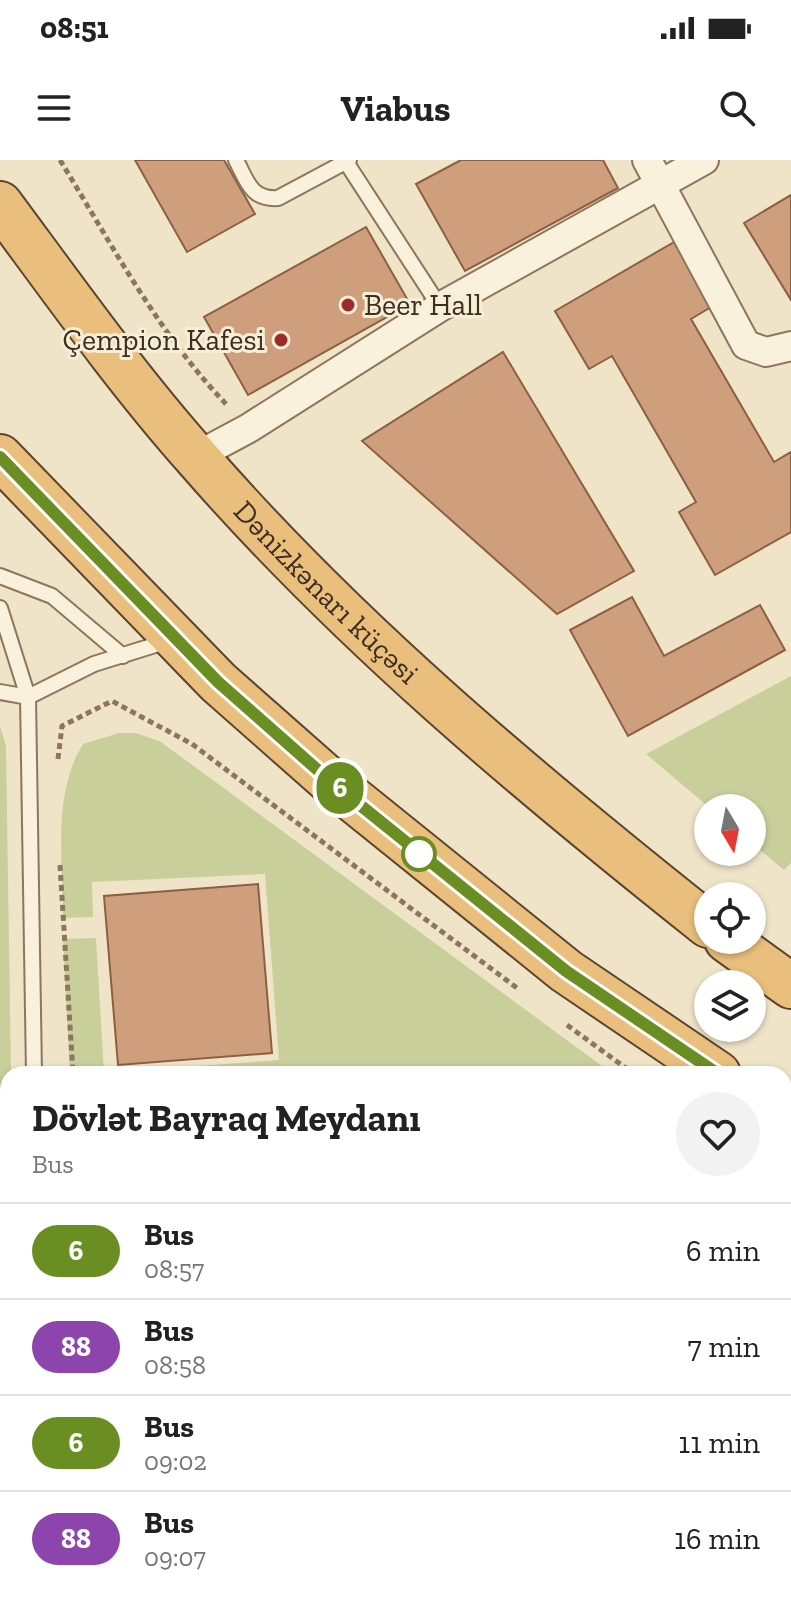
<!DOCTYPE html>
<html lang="en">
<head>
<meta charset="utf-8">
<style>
  :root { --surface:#fff; --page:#f2f2f2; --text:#222; --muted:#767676; --line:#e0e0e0 }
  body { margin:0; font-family:"Zilla Slab",serif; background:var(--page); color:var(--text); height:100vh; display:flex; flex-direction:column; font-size:30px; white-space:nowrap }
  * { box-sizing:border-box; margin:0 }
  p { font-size:26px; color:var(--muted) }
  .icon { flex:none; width:44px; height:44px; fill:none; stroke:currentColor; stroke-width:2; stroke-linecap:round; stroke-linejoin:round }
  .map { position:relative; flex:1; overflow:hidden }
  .side { position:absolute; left:0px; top:906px; width:792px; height:536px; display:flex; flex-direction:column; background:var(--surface); border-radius:24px 24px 0 0; box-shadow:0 2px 6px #0004 }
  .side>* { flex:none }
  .badge { padding:0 16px; border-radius:26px; font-size:28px; line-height:52px }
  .needle { width:52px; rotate:170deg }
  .buttons { position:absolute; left:694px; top:634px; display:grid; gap:16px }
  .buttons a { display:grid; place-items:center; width:72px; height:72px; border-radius:50%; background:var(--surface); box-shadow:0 2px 6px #0004; font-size:40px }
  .map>.badge { position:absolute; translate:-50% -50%; box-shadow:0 0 0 4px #fff }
  .round { display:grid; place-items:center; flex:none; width:84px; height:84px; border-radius:42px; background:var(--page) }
  .summary { display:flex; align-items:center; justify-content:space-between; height:136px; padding:0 32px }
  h1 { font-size:38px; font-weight:700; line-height:60px }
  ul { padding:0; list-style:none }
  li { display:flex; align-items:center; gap:24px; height:96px; padding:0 32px; border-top:2px solid var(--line) }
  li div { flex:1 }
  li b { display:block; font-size:30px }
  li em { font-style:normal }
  li .badge { min-width:88px; font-weight:700; text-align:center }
  .status { display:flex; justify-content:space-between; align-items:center; height:56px; padding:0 40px; background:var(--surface); direction:ltr }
  .status svg { height:22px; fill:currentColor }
  header { display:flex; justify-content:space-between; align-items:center; height:104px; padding:0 32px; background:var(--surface); font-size:36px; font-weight:700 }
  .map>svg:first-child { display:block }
</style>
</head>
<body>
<div class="status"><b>08:51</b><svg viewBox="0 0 49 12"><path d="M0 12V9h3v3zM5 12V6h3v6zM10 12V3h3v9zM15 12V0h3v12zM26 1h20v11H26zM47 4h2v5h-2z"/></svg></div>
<header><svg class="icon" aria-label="menu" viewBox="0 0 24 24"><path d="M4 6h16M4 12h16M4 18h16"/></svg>Viabus<svg class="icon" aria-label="search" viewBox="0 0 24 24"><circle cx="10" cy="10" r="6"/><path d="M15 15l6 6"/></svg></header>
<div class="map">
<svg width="791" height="1442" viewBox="0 0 791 1442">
  <rect width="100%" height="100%" fill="#f0e4c8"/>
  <g fill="#c9cf9b">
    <path d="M791,516V703L784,710L752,683V648H710L646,594Z"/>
    <path d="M0,566L6,586L11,914H8V1061L0,1072Z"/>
    <path d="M119,573H136L161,582L613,914H70L63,779L96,778L104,913L279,900L265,714L92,722L93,757L63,758C63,701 52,634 83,584Z"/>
    <path d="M784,1022L791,1026V1139L784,1135Z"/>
    <path d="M784,1180L791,1183V1242L784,1238Z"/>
    <path d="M8,1215V1314L0,1315V1216Z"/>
  </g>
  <path fill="#a9c4bc" stroke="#6f938a" stroke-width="2" d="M784,1390L791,1394V1442H0V1432L8,1431V1434H784Z"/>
  <g fill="#cf9f7d" stroke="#8d5f41" stroke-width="2">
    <path d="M135,0H224L255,54L187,92Z"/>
    <path d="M461,0H603L618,28L465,111L416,24Z"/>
    <path d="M791,35V140L744,63Z"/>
    <path d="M366,67L410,144L248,235L204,157Z"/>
    <path d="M681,78L718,143L691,159L774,302L791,292V372L715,415L679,352L696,342L612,196L589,209L555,151Z"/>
    <path d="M503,192L634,411L557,454L362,281Z"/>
    <path d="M632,437L664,496L760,445L785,490L628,576L570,470Z"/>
    <path d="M258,724L272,893L118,905L104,736Z"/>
  </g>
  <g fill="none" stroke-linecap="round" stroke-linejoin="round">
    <g stroke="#8d765c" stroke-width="18">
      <g id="service">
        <path d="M236,0C247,21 251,40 278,38L349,0"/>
        <path d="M346,2L440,147"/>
        <path d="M0,416L52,436L123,496"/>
        <path d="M0,448L28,537L34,914"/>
        <path d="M0,532L28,537L94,504L168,481"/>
        <path d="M0,1160L8,1156"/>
      </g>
    </g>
    <g stroke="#8d765c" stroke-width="32">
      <g id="minor">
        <path d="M647,0L746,185L766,192L791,186"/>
        <path d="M195,297L249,268L440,147L704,0"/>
      </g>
    </g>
    <g stroke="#5b4430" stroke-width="48">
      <g id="trunk">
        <path id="s1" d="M0,44C63,129 126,218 196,297C347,471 528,622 708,765"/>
        <path d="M0,297L218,522L329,620L566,811L718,914"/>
        <path d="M727,780L791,826"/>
        <path d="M784,954L791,958"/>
      </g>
    </g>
    <g stroke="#8d765c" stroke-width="5" stroke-dasharray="6 4" stroke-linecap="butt">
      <path d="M60,0C111,83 158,173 226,244"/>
      <path d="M58,599L62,566L112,541L192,584L517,828"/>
      <path d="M60,705L73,914"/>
      <path d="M567,865L634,914"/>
      <path d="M784,1009L791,1013"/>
      <path d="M0,1127L8,1126"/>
      <path d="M784,1150L791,1154"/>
      <path d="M784,1302L791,1303"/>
      <path d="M0,1376L8,1375"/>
    </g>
    <use href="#service" stroke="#faf1dc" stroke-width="14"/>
    <use href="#minor" stroke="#faf1dc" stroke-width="28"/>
    <use href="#trunk" stroke="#eabe7c" stroke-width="44"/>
  </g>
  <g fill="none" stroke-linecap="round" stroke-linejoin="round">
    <g stroke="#fff" stroke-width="18">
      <path id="line" d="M0,297L218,522L329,620L566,811L718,914"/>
    </g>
    <use href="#line" stroke="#6b8e23" stroke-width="12"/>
  </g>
  <g fill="#9e2a2b" stroke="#f7eed8" stroke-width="3">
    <circle cx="348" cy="145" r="8"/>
    <circle cx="281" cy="180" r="8"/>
  </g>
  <circle fill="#fff" stroke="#6b8e23" stroke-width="4" cx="419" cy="694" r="16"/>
  <g text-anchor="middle" stroke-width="6" stroke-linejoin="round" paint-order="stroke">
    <g font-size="30" fill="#3d2e20" stroke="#f7eed8" text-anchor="start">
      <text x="364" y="155">Beer Hall</text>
      <text x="265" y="190" text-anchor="end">Çempion Kafesi</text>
    </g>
    <g font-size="30" fill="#3d2e20" stroke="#f7eed8">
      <text dy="10" stroke="none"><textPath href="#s1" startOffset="508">Dənizkənarı küçəsi</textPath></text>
    </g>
  </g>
</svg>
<div class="buttons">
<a><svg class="needle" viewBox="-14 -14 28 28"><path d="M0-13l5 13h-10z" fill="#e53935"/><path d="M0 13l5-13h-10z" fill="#767676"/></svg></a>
<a><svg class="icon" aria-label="locate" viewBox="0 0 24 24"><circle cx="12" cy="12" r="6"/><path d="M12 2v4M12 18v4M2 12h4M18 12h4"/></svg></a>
<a><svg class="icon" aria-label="layers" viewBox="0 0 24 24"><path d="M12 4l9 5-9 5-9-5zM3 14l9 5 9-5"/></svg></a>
</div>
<b class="badge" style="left:340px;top:628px;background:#6b8e23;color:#fff">6</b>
<section class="side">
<div class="summary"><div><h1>Dövlət Bayraq Meydanı</h1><p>Bus</p></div><a class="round"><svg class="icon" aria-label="heart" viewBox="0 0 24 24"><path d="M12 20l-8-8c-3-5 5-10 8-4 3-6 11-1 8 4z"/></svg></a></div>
<ul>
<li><span class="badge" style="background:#6b8e23;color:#fff">6</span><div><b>Bus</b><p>08:57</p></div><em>6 min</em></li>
<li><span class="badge" style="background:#8e44ad;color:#fff">88</span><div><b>Bus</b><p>08:58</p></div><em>7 min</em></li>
<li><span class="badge" style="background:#6b8e23;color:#fff">6</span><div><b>Bus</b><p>09:02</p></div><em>11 min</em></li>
<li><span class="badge" style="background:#8e44ad;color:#fff">88</span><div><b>Bus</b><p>09:07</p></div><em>16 min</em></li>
</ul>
</section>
</div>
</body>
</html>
